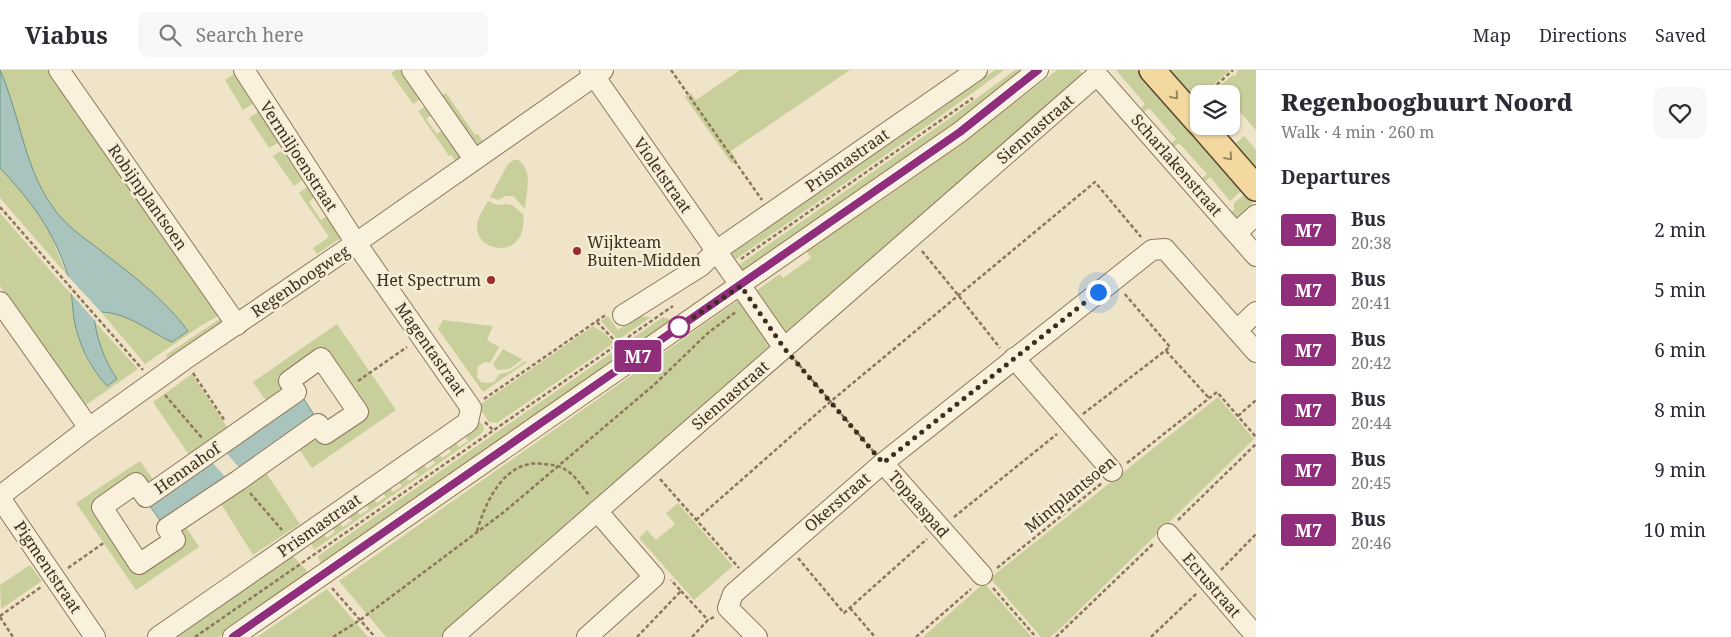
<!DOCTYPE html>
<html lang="en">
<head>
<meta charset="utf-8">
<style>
  :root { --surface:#fff; --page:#f7f7f7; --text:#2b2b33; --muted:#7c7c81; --line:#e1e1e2 }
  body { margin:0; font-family:"Noto Serif",serif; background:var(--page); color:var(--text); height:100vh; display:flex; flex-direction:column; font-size:19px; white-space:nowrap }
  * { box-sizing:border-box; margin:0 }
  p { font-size:16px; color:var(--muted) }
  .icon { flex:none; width:28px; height:28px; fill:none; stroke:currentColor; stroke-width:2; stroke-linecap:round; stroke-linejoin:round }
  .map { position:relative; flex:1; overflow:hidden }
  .sheet { display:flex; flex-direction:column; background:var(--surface); width:475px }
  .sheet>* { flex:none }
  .badge { padding:0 10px; border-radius:4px; font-size:18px; line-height:32px }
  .buttons { position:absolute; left:1190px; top:15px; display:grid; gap:10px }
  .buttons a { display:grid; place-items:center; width:50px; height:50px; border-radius:10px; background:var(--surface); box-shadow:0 1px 4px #0004; font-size:25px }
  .you { position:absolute; width:25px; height:25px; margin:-12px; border:4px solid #fff; border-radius:50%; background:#1a73e8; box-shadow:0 0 0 8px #1a73e833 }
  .map>.badge { position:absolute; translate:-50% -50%; box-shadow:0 0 0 2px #fff }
  h2 { padding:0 25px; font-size:19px; line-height:45px }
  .round { display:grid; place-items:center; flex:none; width:52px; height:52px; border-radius:10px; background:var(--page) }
  .headline { display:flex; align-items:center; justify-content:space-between; height:85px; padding:0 25px }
  h1 { font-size:24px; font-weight:800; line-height:38px }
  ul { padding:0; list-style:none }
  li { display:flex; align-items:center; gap:15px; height:60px; padding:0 25px }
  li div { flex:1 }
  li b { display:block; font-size:19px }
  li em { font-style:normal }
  li .badge { min-width:55px; font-weight:700; text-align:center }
  header { display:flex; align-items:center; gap:30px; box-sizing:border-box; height:70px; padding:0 25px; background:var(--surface); border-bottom:1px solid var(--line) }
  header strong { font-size:24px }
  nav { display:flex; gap:28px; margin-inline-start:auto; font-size:18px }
  .search { width:350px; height:45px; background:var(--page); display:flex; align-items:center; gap:12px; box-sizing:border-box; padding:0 18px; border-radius:10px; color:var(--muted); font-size:19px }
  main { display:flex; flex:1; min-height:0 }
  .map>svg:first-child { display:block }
</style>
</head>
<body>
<header>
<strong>Viabus</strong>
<div class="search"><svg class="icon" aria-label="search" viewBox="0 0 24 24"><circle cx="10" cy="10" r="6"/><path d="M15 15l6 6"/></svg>Search here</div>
<nav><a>Map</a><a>Directions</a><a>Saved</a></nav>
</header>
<main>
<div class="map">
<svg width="1256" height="567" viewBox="0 0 1256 567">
  <rect width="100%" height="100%" fill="#f0e4c8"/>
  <g fill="#c9cf9b">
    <path d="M0,0H53L222,244L202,255L145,294L100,241C127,243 149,259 172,272L188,261C164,228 130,204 98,179C84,168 69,158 58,144C26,105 16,47 0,0Z"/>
    <path d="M396,0H407L425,26L413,34L391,3Z"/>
    <path d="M740,0H850L731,81L737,90L732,94L685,27L691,23L696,30Z"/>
    <path d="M995,0H1004L927,56L736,189L728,179L737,173L740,177L751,170Z"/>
    <path d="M1015,0H1027L995,26L745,203L739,195L950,48Z"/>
    <path d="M1057,0H1079L1084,5L1083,11L786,263L757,220L780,204L783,208L811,188L806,180C893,125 976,64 1057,0Z"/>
    <path d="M1116,0H1147L1248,115L1230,131L1210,107L1201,115L1198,112L1207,104L1179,73L1170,80L1167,77L1176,69L1149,38L1140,45L1137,42L1145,34Z"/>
    <path d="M1158,0H1230L1203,24H1199V46Z"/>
    <path d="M1238,0H1256V60L1231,32V24H1224L1218,17L1233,5L1235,6Z"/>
    <path d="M234,4L253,34L243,40L225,10Z"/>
    <path d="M446,23L475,65L478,64L485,75L478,77L447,42L452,39L442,25Z"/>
    <path d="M430,33L436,42L426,49L437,64L447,57L462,86L458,94L451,85L449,86L418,41Z"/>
    <path d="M258,42L278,73L269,78L249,48Z"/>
    <path d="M1208,56H1222L1236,73L1244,66L1256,80V107Z"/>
    <path d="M282,80L302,110L294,116L273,86Z"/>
    <path d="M518,90C534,101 526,121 525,139L513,126H506L498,130L490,127L508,94L513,90Z"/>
    <path d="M0,98L31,132L49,161L67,205L0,128Z"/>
    <path d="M311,114L318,124L309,132L321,150L331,143L344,166L317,184L313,178L329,167L299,123Z"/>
    <path d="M1251,119C1256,135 1251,138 1238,148L1228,145L1234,140V133Z"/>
    <path d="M488,131L497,135L506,134L512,135L524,145C523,152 524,161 519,168C508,186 476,178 477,156C477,148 484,138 488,131Z"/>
    <path d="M0,143L71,224L74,250L83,280L89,293L106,316L117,309L102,282L94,251L138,299L83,337L0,216Z"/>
    <path d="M740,229L776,279L446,567H386L339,511Z"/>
    <path d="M224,246L226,251L168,288L166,285Z"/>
    <path d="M608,246L618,260L638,246L651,247L618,270L601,251Z"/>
    <path d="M663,247L669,249L672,253L321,494L318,486Z"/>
    <path d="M443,250L493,256L487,270L499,277L490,293L485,292L478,296L477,307L481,312L487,313L494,312L499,304L509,302L525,291L527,292L483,322L438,259Z"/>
    <path d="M337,254L396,340L312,398L296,375L364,342L324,283L291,320L269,335L253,312Z"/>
    <path d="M593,256L604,263L614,273L497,353L489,352L478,336Z"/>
    <path d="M503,279L522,289V290L509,299L497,300L493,294Z"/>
    <path d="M192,304L229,360L191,388L153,332Z"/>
    <path d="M1218,327L1254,369L1060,559L1050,567H1041L990,508Z"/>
    <path d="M476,349L483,355L484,360L481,364L314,480L309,468L320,460L327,468L335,462L329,454L337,449L343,457L352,451L346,442L354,437L360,445L369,439L363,430L371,425L377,433L386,427L380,419L387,414L393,422L402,416L396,408L403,403L409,411L418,405L412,396L420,391L427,399L435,393L429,385L436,380L442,388L451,382L446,373L453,368L459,377L468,371L465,366L476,358L473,354Z"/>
    <path d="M140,391L159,418L136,414L102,437L139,493L181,449L199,477L136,520L76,433Z"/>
    <path d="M263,398L300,454L253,485L218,429Z"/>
    <path d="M678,433L733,496L694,530L639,468L647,460L656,470L675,454L666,443Z"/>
    <path d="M292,485L310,504L219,567H171Z"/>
    <path d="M30,495L42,511L1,539L0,515Z"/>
    <path d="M984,513L1032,567H923Z"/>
    <path d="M327,519L368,567H257Z"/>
  </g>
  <g fill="#a9c4bc" stroke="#6f938a">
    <path d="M0,0C21,47 24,102 58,144C71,160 89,171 105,184C135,207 165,230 188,261L172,272C146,260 125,240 94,242C95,267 104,289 117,309L107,316C89,296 79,275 74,249C72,234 72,218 67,203C53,160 31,131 0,98Z"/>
    <path d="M302,326L316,348L162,453L147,432Z"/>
  </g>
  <g fill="#f0e4c8">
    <path d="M66,204L103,244H97V253L67,219L65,205Z"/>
    <path d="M222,378L243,402L229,411L208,388Z"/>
  </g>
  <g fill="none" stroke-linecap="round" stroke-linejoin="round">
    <g stroke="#8d765c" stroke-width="22">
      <g id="minor">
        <path d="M59,0L237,255"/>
        <path d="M412,0L474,89"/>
        <path d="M590,0L784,278"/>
        <path d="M1236,163L1256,145"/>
        <path d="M0,232L89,358"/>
        <path d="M623,245L701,196L716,181L977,0"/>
        <path d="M1237,260L1256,242"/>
        <path d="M321,288L358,342L325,364L318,354L239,410L167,458L175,470L139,494L102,437L136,413L146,427L296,322L289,311Z"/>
        <path d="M1014,288L1112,401"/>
        <path d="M883,393L982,505"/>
        <path d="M0,426L89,358L184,290L356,173L603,0"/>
        <path d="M0,428L95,567"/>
        <path d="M1168,464L1256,566"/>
        <path d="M158,567L468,352L471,338L356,173L244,0"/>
        <path d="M233,567L960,62L1038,0"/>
        <path d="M453,567L1097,5L1256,186"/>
        <path d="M587,567L654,507L597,441"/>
        <path d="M757,567L728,538L733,524L883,393L1152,180L1165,179L1256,282"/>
      </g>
    </g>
    <g stroke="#5b4430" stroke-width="28">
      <g id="major">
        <path d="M1152,0L1199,53"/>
        <path d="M1202,56L1256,118"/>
      </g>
    </g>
    <g stroke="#8d765c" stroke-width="2.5" stroke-dasharray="4 2.5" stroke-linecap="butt">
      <path d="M671,0L762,130"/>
      <path d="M1212,19L1233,0"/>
      <path d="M0,137L143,300"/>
      <path d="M922,181L958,225L1000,278"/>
      <path d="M741,189L973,28"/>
      <path d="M597,252L618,274"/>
      <path d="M1166,281L1209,328"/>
      <path d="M795,290L873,381"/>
      <path d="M193,303L225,351"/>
      <path d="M358,311L407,277"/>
      <path d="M165,325L202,368"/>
      <path d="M484,329L607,244"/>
      <path d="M1083,344L1170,277L1124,223"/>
      <path d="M1238,346L1256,330"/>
      <path d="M485,352L493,360"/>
      <path d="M1127,393L1217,322L1256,367"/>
      <path d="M660,409L739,498"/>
      <path d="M250,423L282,460"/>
      <path d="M954,447L1057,364"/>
      <path d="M696,450L830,332L1095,112L1141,167"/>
      <path d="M1178,450L1256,374"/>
      <path d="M477,461C486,431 505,388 544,394C552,395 559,395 566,400C575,405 582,417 589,425"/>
      <path d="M798,488L844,543L927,469"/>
      <path d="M68,498L105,472"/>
      <path d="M997,498L1102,413"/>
      <path d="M1221,500L1256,464"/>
      <path d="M332,518L375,567"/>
      <path d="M993,518L1036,567"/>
      <path d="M681,521L708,550"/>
      <path d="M850,538L875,567"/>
      <path d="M0,546L41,517"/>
      <path d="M0,547L13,567"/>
      <path d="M195,567L673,236"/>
      <path d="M333,567L360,550L504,442L655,314L708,263L737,241"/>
      <path d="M637,567L681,521L671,510"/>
      <path d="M692,567L708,550L714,547"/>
      <path d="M916,567L971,519"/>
      <path d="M1056,567L1154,473"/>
      <path d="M1151,567L1197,523"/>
    </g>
    <use href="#minor" stroke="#faf1dc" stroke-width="20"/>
    <use href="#major" stroke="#f3d9a0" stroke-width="25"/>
  </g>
  <defs><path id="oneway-chevron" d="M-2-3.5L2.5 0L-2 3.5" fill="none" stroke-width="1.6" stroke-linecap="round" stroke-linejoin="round" transform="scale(1.25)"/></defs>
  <g stroke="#988460">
    <use href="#oneway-chevron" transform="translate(1175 26) rotate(49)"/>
    <use href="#oneway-chevron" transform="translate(1229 87) rotate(49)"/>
  </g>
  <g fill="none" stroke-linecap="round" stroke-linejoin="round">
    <g stroke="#fff" stroke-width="11">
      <path id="line" d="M233,567L960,62L1038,0"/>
    </g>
    <use href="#line" stroke="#912e7b" stroke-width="8"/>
    <path stroke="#3d2e20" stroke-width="5" stroke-dasharray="0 9" d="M679,257L741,216L784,278L883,393L1098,222"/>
  </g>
  <g fill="#9e2a2b" stroke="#f7eed8" stroke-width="2">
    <circle cx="577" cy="181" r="5"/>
    <circle cx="491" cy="210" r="5"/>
  </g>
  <circle fill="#fff" stroke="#912e7b" stroke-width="2.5" cx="679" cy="257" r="10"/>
  <g text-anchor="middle" stroke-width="5" stroke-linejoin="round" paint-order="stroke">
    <g font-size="16" fill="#3d2e20" stroke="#f7eed8">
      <text transform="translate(1035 59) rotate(-41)" y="6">Siennastraat</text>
      <text transform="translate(299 86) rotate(57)" y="6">Vermiljoenstraat</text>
      <text transform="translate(847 90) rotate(-35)" y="6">Prismastraat</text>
      <text transform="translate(1177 95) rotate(49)" y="6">Scharlakenstraat</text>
      <text transform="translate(663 105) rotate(55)" y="6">Violetstraat</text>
      <text transform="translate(148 127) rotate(55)" y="6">Robijnplantsoen</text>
      <text transform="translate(300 211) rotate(-34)" y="6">Regenboogweg</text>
      <text transform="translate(431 279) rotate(55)" y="6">Magentastraat</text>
      <text transform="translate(730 325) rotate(-41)" y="6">Siennastraat</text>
      <text transform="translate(187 398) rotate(-35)" y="6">Hennahof</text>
      <text transform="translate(1070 424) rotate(-39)" y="6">Mintplantsoen</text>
      <text transform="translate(837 432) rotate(-41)" y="6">Okerstraat</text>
      <text transform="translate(919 434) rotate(49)" y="6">Topaaspad</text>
      <text transform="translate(319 455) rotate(-35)" y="6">Prismastraat</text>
      <text transform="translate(48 497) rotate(56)" y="6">Pigmentstraat</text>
      <text transform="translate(1212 515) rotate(49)" y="6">Ecrustraat</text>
    </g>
    <g font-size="16" fill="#3d2e20" stroke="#f7eed8" text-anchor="start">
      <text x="587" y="178">Wijkteam<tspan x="587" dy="18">Buiten-Midden</tspan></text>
      <text x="481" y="216" text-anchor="end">Het Spectrum</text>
    </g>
  </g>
</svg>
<div class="buttons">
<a><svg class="icon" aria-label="layers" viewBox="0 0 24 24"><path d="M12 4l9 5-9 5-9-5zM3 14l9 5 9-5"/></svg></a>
</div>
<div class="you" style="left:1098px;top:222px"></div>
<b class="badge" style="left:638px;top:286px;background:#912e7b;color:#fff">M7</b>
</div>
<section class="sheet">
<div class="headline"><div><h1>Regenboogbuurt Noord</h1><p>Walk · 4 min · 260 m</p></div><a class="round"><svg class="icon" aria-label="heart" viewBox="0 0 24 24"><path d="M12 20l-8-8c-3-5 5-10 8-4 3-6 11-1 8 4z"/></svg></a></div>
<h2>Departures</h2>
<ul>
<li><span class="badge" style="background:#912e7b;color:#fff">M7</span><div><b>Bus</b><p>20:38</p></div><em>2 min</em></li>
<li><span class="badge" style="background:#912e7b;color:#fff">M7</span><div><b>Bus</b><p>20:41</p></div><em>5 min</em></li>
<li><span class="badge" style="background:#912e7b;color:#fff">M7</span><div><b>Bus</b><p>20:42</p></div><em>6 min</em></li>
<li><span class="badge" style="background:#912e7b;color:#fff">M7</span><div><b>Bus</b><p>20:44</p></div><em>8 min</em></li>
<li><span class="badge" style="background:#912e7b;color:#fff">M7</span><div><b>Bus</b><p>20:45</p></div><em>9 min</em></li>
<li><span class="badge" style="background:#912e7b;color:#fff">M7</span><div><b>Bus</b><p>20:46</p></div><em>10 min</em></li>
</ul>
</section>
</main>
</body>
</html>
